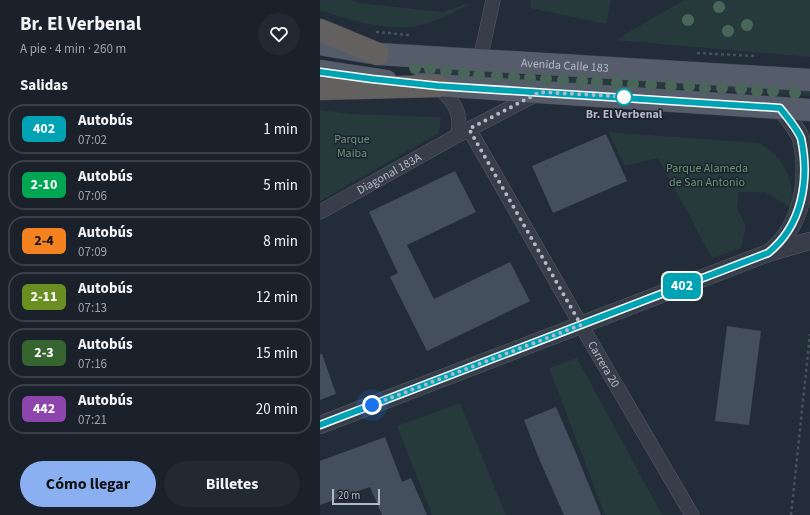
<!DOCTYPE html>
<html lang="es">
<head>
<meta charset="utf-8">
<style>
  :root { --surface:#1a212b; --page:#232933; --text:#f1f3f6; --muted:#9fa3a9; --line:#383e47; --accent:#8ab0f2 }
  body { margin:0; font-family:"Source Sans 3",sans-serif; background:var(--page); color:var(--text); height:100vh; display:flex; flex-direction:column; font-size:15px; white-space:nowrap }
  * { box-sizing:border-box; margin:0 }
  p { font-size:13px; color:var(--muted) }
  .icon { flex:none; width:22px; height:22px; fill:none; stroke:currentColor; stroke-width:2; stroke-linecap:round; stroke-linejoin:round }
  .map { position:relative; flex:1; overflow:hidden }
  .panel { display:flex; flex-direction:column; background:var(--surface); width:320px }
  .panel>* { flex:none }
  .badge { padding:0 8px; border-radius:6px; font-size:14px; line-height:26px }
  .scale { position:absolute; left:12px; bottom:10px; width:48px; box-sizing:border-box; padding-left:4px; border:2px solid #b2b9c6; border-top:0; font-size:11px; line-height:14px; white-space:nowrap; color:#b2b9c6; -webkit-text-stroke:3px #1c232e; paint-order:stroke }
  .you { position:absolute; width:20px; height:20px; margin:-10px; border:3px solid #fff; border-radius:50%; background:#1a73e8; box-shadow:0 0 0 6px #1a73e833 }
  .map>.badge { position:absolute; translate:-50% -50%; box-shadow:0 0 0 2px #fff }
  h2 { padding:0 20px; font-size:15px; line-height:36px }
  .round { display:grid; place-items:center; flex:none; width:42px; height:42px; border-radius:21px; background:var(--page) }
  .overview { display:flex; align-items:center; justify-content:space-between; height:68px; padding:0 20px }
  h1 { font-size:19px; font-weight:700; line-height:30px }
  .button { display:flex; gap:8px; margin-top:auto; padding:8px 20px }
  .button a { flex:1; height:46px; border-radius:24px; background:var(--accent); color:#111; font-size:16px; font-weight:700; line-height:46px; text-align:center }
  .button a+a { background:var(--page); color:var(--text) }
  ul { padding:0; list-style:none }
  li { display:flex; align-items:center; gap:12px; height:50px; margin:0 8px 6px; padding:0 12px; border:2px solid var(--line); border-radius:16px }
  li div { flex:1 }
  li b { display:block; font-size:15px }
  li em { font-style:normal }
  li .badge { min-width:44px; font-weight:700; text-align:center }
  main { display:flex; flex:1; min-height:0 }
  .map>svg:first-child { display:block }
</style>
</head>
<body>
<main>
<section class="panel">
<div class="overview"><div><h1>Br. El Verbenal</h1><p>A pie · 4 min · 260 m</p></div><a class="round"><svg class="icon" aria-label="heart" viewBox="0 0 24 24"><path d="M12 20l-8-8c-3-5 5-10 8-4 3-6 11-1 8 4z"/></svg></a></div>
<h2>Salidas</h2>
<ul>
<li><span class="badge" style="background:#00a3b4;color:#fff">402</span><div><b>Autobús</b><p>07:02</p></div><em>1 min</em></li>
<li><span class="badge" style="background:#00a651;color:#fff">2-10</span><div><b>Autobús</b><p>07:06</p></div><em>5 min</em></li>
<li><span class="badge" style="background:#f58220;color:#111">2-4</span><div><b>Autobús</b><p>07:09</p></div><em>8 min</em></li>
<li><span class="badge" style="background:#6b8e23;color:#fff">2-11</span><div><b>Autobús</b><p>07:13</p></div><em>12 min</em></li>
<li><span class="badge" style="background:#36652f;color:#fff">2-3</span><div><b>Autobús</b><p>07:16</p></div><em>15 min</em></li>
<li><span class="badge" style="background:#8e44ad;color:#fff">442</span><div><b>Autobús</b><p>07:21</p></div><em>20 min</em></li>
</ul>
<div class="button"><a>Cómo llegar</a><a>Billetes</a></div>
</section>
<div class="map">
<svg width="490" height="515" viewBox="0 0 490 515">
  <rect width="100%" height="100%" fill="#232c39"/>
  <g fill="#26393b">
    <path d="M0,0H32L39,3L123,12L153,2C137,11 120,20 102,25C73,33 28,20 0,10Z"/>
    <path d="M211,0H291L286,24L210,8Z"/>
    <path d="M364,0H490V57L295,40Z"/>
    <path d="M91,65L206,75L490,91V96L205,81L91,71Z"/>
    <path d="M0,110L32,114L121,117L119,133L0,201Z"/>
    <path d="M288,132L438,143C463,155 476,181 471,208L445,192H419L417,208L426,227L421,248L392,258L338,158L305,166Z"/>
    <path d="M257,358L342,515H285L229,368Z"/>
    <path d="M140,403L186,515H112L77,426Z"/>
  </g>
  <g fill="#444f5e">
    <path d="M286,134L307,181L233,213L212,166Z"/>
    <path d="M135,171L156,212L87,245L114,299L190,262L210,301L107,351L70,277L78,273L49,212Z"/>
    <path d="M407,326L441,331L429,425L395,421Z"/>
    <path d="M0,354H2L16,394L0,400Z"/>
    <path d="M236,407L255,451L281,515H244L220,461L204,420Z"/>
    <path d="M65,437L82,482L91,478L107,515H62L50,487L0,505V461Z"/>
  </g>
  <g fill="none" stroke-linecap="round" stroke-linejoin="round">
    <g stroke="#555c68" stroke-width="15">
      <g id="minor">
        <path d="M160,60L173,0"/>
        <path d="M118,86C134,103 142,110 138,135"/>
        <path id="s1" d="M149,129L261,325L372,515"/>
        <path id="s2" d="M0,212L138,135L219,93"/>
      </g>
    </g>
    <g stroke="#555c68" stroke-width="18">
      <g id="tertiary">
        <path d="M450,252C483,225 490,179 481,138C476,127 467,117 460,108"/>
        <path d="M0,425L448,253L490,241"/>
      </g>
    </g>
    <g stroke="#404753" stroke-width="23">
      <g id="primary">
        <path id="s3" d="M0,44L58,54L490,80"/>
        <path d="M0,71L66,81"/>
        <path d="M100,84L490,110"/>
      </g>
    </g>
    <g stroke="#424955" stroke-width="23">
      <g id="trunk">
        <path d="M0,30L58,54"/>
        <path d="M0,89L118,86"/>
      </g>
    </g>
    <g stroke="#435458" stroke-width="2.5" stroke-dasharray="3 3" stroke-linecap="butt">
      <path d="M56,32L89,35"/>
      <path d="M377,53L434,56"/>
      <path d="M471,515L490,334"/>
    </g>
    <use href="#minor" stroke="#373e4a" stroke-width="14"/>
    <use href="#tertiary" stroke="#373e4a" stroke-width="17"/>
    <use href="#primary" stroke="#555d6a" stroke-width="22"/>
    <use href="#trunk" stroke="#62615f" stroke-width="22"/>
  </g>
  <g fill="#4a665a">
    <circle cx="399" cy="7" r="6"/>
    <circle cx="368" cy="20" r="6"/>
    <circle cx="427" cy="25" r="6"/>
    <circle cx="408" cy="31" r="6"/>
    <circle cx="95" cy="68" r="6"/>
    <circle cx="110" cy="69" r="6"/>
    <circle cx="126" cy="71" r="6"/>
    <circle cx="144" cy="73" r="6"/>
    <circle cx="159" cy="75" r="6"/>
    <circle cx="177" cy="76" r="6"/>
    <circle cx="194" cy="77" r="6"/>
    <circle cx="210" cy="78" r="6"/>
    <circle cx="226" cy="79" r="6"/>
    <circle cx="243" cy="80" r="6"/>
    <circle cx="262" cy="81" r="6"/>
    <circle cx="277" cy="82" r="6"/>
    <circle cx="297" cy="83" r="6"/>
    <circle cx="313" cy="84" r="6"/>
    <circle cx="331" cy="85" r="6"/>
    <circle cx="351" cy="86" r="6"/>
    <circle cx="369" cy="86" r="6"/>
    <circle cx="385" cy="88" r="6"/>
    <circle cx="402" cy="88" r="6"/>
    <circle cx="421" cy="89" r="6"/>
    <circle cx="437" cy="91" r="6"/>
    <circle cx="453" cy="91" r="6"/>
    <circle cx="475" cy="93" r="6"/>
  </g>
  <g fill="none" stroke-linecap="round" stroke-linejoin="round">
    <g stroke="#fff" stroke-width="9">
      <path id="line" d="M0,72L52,79L118,86L460,108C467,117 476,127 481,138C490,180 482,226 448,253L0,425"/>
    </g>
    <use href="#line" stroke="#00a3b4" stroke-width="6"/>
    <path stroke="#b2b9c6" stroke-width="4" stroke-dasharray="0 7.2" d="M52,405L261,325L149,129L220,92L310,97H304"/>
  </g>
  <circle fill="#fff" stroke="#00a3b4" stroke-width="2" cx="304" cy="97" r="8"/>
  <g text-anchor="middle" stroke-width="3" stroke-linejoin="round" paint-order="stroke">
    <g font-size="12" fill="#b2b9c6" stroke="#1c232e">
      <text dy="4" stroke="none"><textPath href="#s3" startOffset="246">Avenida Calle 183</textPath></text>
      <text dy="4" stroke="none"><textPath href="#s2" startOffset="79">Diagonal 183A</textPath></text>
      <text dy="4" stroke="none"><textPath href="#s1" startOffset="271">Carrera 20</textPath></text>
    </g>
    <g font-size="12" font-weight="bold" fill="#b2b9c6" stroke="#1c232e">
      <text x="304" y="118">Br. El Verbenal</text>
    </g>
    <g font-size="12" fill="#6a9675" stroke="#1c232e">
      <text x="32" y="143">Parque<tspan x="32" dy="14">Maiba</tspan></text>
      <text x="387" y="172">Parque Alameda<tspan x="387" dy="14">de San Antonio</tspan></text>
    </g>
  </g>
</svg>
<div class="scale">20 m</div>
<div class="you" style="left:52px;top:405px"></div>
<b class="badge" style="left:362px;top:286px;background:#00a3b4;color:#fff">402</b>
</div>
</main>
</body>
</html>
